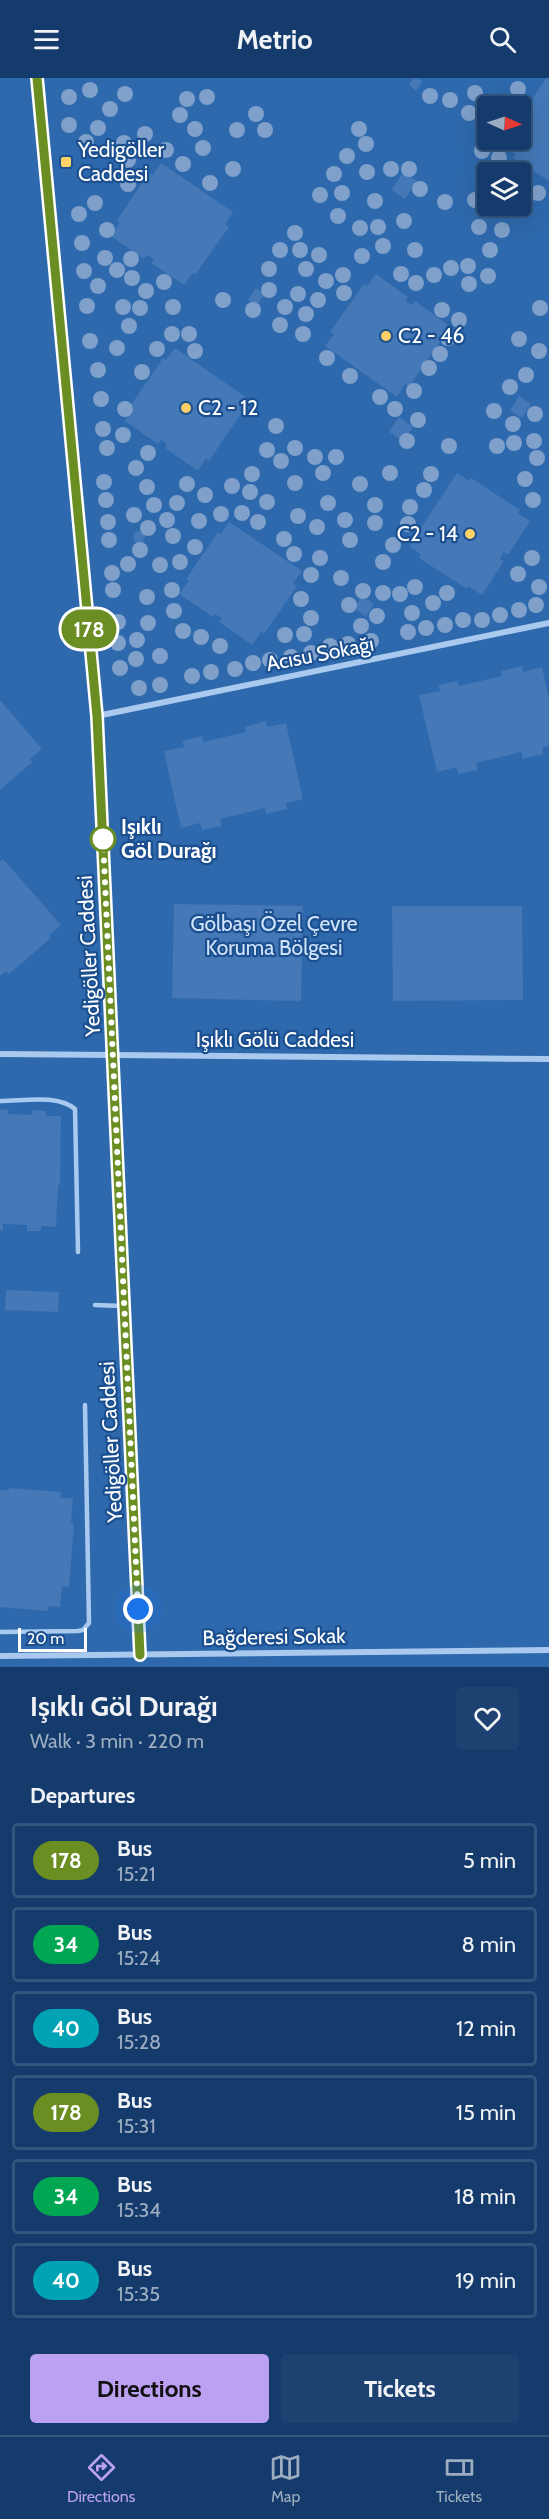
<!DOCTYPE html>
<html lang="en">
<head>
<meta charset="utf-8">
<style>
  :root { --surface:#143b6b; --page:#1d4271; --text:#f1f3f6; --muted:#9dadc1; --line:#33557e; --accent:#bca0f2 }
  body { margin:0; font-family:Cabin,sans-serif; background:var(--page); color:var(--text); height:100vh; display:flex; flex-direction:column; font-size:22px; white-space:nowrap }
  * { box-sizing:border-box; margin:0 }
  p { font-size:20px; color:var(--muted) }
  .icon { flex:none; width:33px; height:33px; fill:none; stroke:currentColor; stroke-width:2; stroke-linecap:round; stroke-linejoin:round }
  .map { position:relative; height:1589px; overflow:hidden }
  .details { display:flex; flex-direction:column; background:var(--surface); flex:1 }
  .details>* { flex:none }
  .badge { padding:0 12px; border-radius:20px; font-size:21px; line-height:39px }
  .needle { width:39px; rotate:93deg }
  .tools { position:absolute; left:477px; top:18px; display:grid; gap:12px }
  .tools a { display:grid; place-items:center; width:54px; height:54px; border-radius:6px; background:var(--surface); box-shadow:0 6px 24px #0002,0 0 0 2px var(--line); font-size:30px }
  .scale { position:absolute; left:18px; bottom:15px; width:69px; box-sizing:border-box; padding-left:6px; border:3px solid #fff; border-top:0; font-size:16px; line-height:21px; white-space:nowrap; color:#fff; -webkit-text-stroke:4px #1b4f8f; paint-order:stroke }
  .you { position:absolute; width:30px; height:30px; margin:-15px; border:4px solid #fff; border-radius:50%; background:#1a73e8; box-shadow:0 0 0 9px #1a73e833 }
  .map>.badge { position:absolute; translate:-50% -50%; box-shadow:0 0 0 3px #fff }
  h2 { padding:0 30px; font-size:22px; line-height:54px }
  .round { display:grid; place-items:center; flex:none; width:63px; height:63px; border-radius:6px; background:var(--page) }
  .summary { display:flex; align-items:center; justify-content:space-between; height:102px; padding:0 30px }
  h1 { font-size:28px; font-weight:700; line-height:45px }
  .button { display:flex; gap:12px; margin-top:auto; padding:12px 30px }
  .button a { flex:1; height:69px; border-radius:6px; background:var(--accent); color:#111; font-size:24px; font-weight:700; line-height:69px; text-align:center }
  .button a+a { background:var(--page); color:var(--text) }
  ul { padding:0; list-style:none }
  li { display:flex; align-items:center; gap:18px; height:75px; margin:0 12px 9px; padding:0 18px; border:3px solid var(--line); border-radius:6px }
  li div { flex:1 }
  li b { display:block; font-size:22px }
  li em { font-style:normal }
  li .badge { min-width:66px; font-weight:700; text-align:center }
  header { display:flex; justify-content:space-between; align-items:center; height:78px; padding:0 30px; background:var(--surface); font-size:27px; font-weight:700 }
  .tab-bar { display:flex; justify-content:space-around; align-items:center; height:84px; border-top:2px solid var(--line); background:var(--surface); font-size:16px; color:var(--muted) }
  .tab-bar a { display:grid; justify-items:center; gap:3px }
  .tab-bar .active { color:var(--accent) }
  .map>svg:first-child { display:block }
</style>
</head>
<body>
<header><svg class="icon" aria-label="menu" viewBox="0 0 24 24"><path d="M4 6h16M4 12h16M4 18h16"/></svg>Metrio<svg class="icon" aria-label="search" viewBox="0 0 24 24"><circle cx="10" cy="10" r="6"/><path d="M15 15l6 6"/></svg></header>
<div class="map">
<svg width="549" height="1589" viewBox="0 0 549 1589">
  <rect width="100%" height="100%" fill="#1b4f8f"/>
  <path fill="#2e69ad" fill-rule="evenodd" d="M0,0H549V1589H0ZM488,28H520V62H488ZM488,94H520V128H488Z"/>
  <g fill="#4478b7">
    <path d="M414,0L423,3L416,13L409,7Z"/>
    <path d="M546,0H549V103L513,80L515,76L502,68L507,62H520V40Z"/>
    <path d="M161,85L233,134L225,146L229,149L195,197L193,195L184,207L151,185L154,181L147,177L144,181L111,158L120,144L117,142L149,95L153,97Z"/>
    <path d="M403,94L417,103L405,121L392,112Z"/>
    <path d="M376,196L408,219L405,223L412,227L415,223L448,247L439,260L441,262L409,309L405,306L397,319L325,268L334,256L330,254L364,206L367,208Z"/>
    <path d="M256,210L265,216L257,227L248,222Z"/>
    <path d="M175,270L247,320L239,332L242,334L209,383L206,380L198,393L165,370L167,366L161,362L158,366L125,343L134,329L131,327L163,280L166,282Z"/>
    <path d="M519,318L531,326L522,340L510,333Z"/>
    <path d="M399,339L413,349L403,363L389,354Z"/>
    <path d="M457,395L469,403L471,400L520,432L518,435L530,443L508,477L504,474L500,481L504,483L482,517L468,508L467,511L419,480L421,477L409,468Z"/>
    <path d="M229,444L302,493L293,505L297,508L264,556L261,554L252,567L219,544L222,540L215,536L213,539L179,516L189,503L186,501L218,454L221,456Z"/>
    <circle cx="139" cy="459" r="6"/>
    <path d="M362,518L374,526L366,538L354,530Z"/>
    <path d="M522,588L523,594L542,589L549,620V668L542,670L543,676L523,681L521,674L476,685L478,692L458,696L457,689L437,694L419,617L440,613L438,607L458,603L459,608L502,598L501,593Z"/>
    <path d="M0,622L42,671L30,681L32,684L0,712Z"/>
    <path d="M266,643L267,649L286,645L303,721L286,725L287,731L266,736L265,730L220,741L222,748L202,752L200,745L181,750L164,673L184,669L182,663L202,658L203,664L246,654L245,649Z"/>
    <path d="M3,781L61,847L49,857L51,860L9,896L6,893L0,898V783Z"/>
    <path d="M174,826L303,828L301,923L172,920Z"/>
    <path d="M392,828H522L523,922L393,923Z"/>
    <path d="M0,1031L9,1032L8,1036L32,1037V1032L46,1033V1038H61L60,1107H58L56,1149L41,1148V1153H27V1147L3,1146V1152H0Z"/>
    <path d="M6,1212L59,1214L58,1234L5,1232Z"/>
    <path d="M9,1410L61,1414L60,1420H73L71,1445L74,1446L69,1509L62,1508L60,1529L48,1528V1533L0,1529V1412H9Z"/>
  </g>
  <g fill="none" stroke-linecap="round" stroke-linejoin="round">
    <g stroke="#a9c9ee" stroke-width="4.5">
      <path d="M0,1023C23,1023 57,1016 75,1031L78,1174"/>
      <path d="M95,1227L122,1228"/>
      <path d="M0,1554L78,1553L83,1552L89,1545L85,1327"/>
    </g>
    <g stroke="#a9c9ee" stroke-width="6">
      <path d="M97,638L549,545"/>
      <path d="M0,976L549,981"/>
      <path d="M0,1578L549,1572"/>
    </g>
    <path stroke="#d6e6fa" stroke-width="12" d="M37,0L97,638L140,1577"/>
  </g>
  <g fill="#7ea0ca">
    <circle cx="518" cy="11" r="8"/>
    <circle cx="90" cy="12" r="8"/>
    <circle cx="475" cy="15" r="8"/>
    <circle cx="125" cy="16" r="8"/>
    <circle cx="430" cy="18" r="8"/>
    <circle cx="69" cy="19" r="8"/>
    <circle cx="207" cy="19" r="8"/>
    <circle cx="187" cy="21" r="8"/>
    <circle cx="450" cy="22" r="8"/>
    <circle cx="110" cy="31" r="8"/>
    <circle cx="469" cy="35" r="8"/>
    <circle cx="256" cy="36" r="8"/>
    <circle cx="180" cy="37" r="8"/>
    <circle cx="69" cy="47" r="8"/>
    <circle cx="98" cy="50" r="8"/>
    <circle cx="195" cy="51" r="8"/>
    <circle cx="359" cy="51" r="8"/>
    <circle cx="237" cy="52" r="8"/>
    <circle cx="265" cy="52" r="8"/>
    <circle cx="145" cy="56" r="8"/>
    <circle cx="86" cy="64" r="8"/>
    <circle cx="124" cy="65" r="8"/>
    <circle cx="366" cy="66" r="8"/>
    <circle cx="203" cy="70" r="8"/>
    <circle cx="166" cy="72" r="8"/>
    <circle cx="482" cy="73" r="8"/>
    <circle cx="347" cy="78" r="8"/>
    <circle cx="499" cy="80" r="8"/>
    <circle cx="128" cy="82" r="8"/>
    <circle cx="183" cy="86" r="8"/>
    <circle cx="233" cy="91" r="8"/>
    <circle cx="391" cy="91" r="8"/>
    <circle cx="409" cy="91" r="8"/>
    <circle cx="367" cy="94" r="8"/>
    <circle cx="334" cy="96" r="8"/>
    <circle cx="210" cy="105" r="8"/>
    <circle cx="128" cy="106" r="8"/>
    <circle cx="420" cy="111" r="8"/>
    <circle cx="342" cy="115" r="8"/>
    <circle cx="538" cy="115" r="8"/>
    <circle cx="320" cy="117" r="8"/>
    <circle cx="475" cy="122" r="8"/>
    <circle cx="375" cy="123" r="8"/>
    <circle cx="445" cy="124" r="8"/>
    <circle cx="95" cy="125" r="8"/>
    <circle cx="79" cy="136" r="8"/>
    <circle cx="338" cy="138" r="8"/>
    <circle cx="404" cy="143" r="8"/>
    <circle cx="378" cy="149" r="8"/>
    <circle cx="479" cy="149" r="8"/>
    <circle cx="360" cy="150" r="8"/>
    <circle cx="107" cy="152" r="8"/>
    <circle cx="502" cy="152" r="8"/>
    <circle cx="295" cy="155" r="8"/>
    <circle cx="82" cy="165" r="8"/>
    <circle cx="383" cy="168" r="8"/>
    <circle cx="280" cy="172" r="8"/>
    <circle cx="300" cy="172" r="8"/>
    <circle cx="415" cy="172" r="8"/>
    <circle cx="490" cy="172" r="8"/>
    <circle cx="319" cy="177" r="8"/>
    <circle cx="362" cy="178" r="8"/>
    <circle cx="105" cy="180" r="8"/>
    <circle cx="131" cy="181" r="8"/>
    <circle cx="468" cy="188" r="8"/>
    <circle cx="451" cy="190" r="8"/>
    <circle cx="269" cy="191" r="8"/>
    <circle cx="306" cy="191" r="8"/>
    <circle cx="117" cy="192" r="8"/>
    <circle cx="84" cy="193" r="8"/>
    <circle cx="401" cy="196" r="8"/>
    <circle cx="343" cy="197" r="8"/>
    <circle cx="434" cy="197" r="8"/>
    <circle cx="488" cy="198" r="8"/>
    <circle cx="132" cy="200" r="8"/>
    <circle cx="326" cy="203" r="8"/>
    <circle cx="164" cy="204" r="8"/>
    <circle cx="416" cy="205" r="8"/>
    <circle cx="469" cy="206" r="8"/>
    <circle cx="98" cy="208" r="8"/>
    <circle cx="269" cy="212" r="8"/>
    <circle cx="146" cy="213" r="8"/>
    <circle cx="344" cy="215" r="8"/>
    <circle cx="298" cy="216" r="8"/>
    <circle cx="223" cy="222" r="8"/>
    <circle cx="318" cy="222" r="8"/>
    <circle cx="87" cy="228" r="8"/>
    <circle cx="123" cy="229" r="8"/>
    <circle cx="173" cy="229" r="8"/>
    <circle cx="285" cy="229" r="8"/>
    <circle cx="140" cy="230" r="8"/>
    <circle cx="540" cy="230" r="8"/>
    <circle cx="253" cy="232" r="8"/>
    <circle cx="442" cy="232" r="8"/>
    <circle cx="306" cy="236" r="8"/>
    <circle cx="459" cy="242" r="8"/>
    <circle cx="280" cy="247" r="8"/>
    <circle cx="129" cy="248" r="8"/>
    <circle cx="172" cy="256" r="8"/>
    <circle cx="189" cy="256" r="8"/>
    <circle cx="303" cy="256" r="8"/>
    <circle cx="448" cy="260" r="8"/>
    <circle cx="519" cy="261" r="8"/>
    <circle cx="90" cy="263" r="8"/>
    <circle cx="117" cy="270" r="8"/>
    <circle cx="157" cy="271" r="8"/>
    <circle cx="195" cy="273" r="8"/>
    <circle cx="539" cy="273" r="8"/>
    <circle cx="440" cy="276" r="8"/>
    <circle cx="327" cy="280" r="8"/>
    <circle cx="429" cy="290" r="8"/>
    <circle cx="98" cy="292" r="8"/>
    <circle cx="142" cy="294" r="8"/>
    <circle cx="526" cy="297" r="8"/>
    <circle cx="350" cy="298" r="8"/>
    <circle cx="510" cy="309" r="8"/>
    <circle cx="414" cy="313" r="8"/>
    <circle cx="380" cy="319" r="8"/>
    <circle cx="101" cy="321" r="8"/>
    <circle cx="125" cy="331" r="8"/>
    <circle cx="395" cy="331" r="8"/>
    <circle cx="494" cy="333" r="8"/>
    <circle cx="535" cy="336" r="8"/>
    <circle cx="418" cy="342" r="8"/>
    <circle cx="513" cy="346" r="8"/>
    <circle cx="276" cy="348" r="8"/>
    <circle cx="103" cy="351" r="8"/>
    <circle cx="123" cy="357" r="8"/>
    <circle cx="407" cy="363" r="8"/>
    <circle cx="534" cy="363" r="8"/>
    <circle cx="514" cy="365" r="8"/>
    <circle cx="449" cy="368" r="8"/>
    <circle cx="497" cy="368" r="8"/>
    <circle cx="107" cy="370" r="8"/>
    <circle cx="295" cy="370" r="8"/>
    <circle cx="267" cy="372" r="8"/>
    <circle cx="148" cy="375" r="8"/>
    <circle cx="315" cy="379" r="8"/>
    <circle cx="336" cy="379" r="8"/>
    <circle cx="537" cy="380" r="8"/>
    <circle cx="281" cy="383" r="8"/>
    <circle cx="136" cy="390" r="8"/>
    <circle cx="323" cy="395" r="8"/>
    <circle cx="390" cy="395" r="8"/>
    <circle cx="252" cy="396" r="8"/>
    <circle cx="431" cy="396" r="8"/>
    <circle cx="525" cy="401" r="8"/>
    <circle cx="104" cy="404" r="8"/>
    <circle cx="295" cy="405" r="8"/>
    <circle cx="187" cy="406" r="8"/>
    <circle cx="360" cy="406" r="8"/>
    <circle cx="232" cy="408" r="8"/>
    <circle cx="147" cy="409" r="8"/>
    <circle cx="424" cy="412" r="8"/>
    <circle cx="250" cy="414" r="8"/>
    <circle cx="205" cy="417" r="8"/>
    <circle cx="106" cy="422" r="8"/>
    <circle cx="533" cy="422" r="8"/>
    <circle cx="267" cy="424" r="8"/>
    <circle cx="177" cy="425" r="8"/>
    <circle cx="328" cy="425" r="8"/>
    <circle cx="154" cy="427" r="8"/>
    <circle cx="375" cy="427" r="8"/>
    <circle cx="410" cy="429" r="8"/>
    <circle cx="242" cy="435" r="8"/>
    <circle cx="221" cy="436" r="8"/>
    <circle cx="134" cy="437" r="8"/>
    <circle cx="298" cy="438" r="8"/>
    <circle cx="167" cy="442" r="8"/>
    <circle cx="345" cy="442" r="8"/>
    <circle cx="199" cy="443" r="8"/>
    <circle cx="108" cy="444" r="8"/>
    <circle cx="258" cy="444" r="8"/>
    <circle cx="375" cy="445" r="8"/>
    <circle cx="408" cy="446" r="8"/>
    <circle cx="317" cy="449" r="8"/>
    <circle cx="148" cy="450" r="8"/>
    <circle cx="173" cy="458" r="8"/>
    <circle cx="284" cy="461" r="8"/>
    <circle cx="109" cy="462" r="8"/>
    <circle cx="350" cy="462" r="8"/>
    <circle cx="393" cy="467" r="8"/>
    <circle cx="195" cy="469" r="8"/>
    <circle cx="140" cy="472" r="8"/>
    <circle cx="294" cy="476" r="8"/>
    <circle cx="320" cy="480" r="8"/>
    <circle cx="532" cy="480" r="8"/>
    <circle cx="180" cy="484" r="8"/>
    <circle cx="383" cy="484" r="8"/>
    <circle cx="128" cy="486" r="8"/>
    <circle cx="160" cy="487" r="8"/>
    <circle cx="112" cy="495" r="8"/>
    <circle cx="518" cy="496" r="8"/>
    <circle cx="311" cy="497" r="8"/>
    <circle cx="341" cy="500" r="8"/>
    <circle cx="415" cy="509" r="8"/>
    <circle cx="539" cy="509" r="8"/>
    <circle cx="113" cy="512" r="8"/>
    <circle cx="172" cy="512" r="8"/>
    <circle cx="363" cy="513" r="8"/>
    <circle cx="383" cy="515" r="8"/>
    <circle cx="447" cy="515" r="8"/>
    <circle cx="400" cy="516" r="8"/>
    <circle cx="147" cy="519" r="8"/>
    <circle cx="301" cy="521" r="8"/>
    <circle cx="433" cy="525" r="8"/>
    <circle cx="349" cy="527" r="8"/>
    <circle cx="536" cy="527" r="8"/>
    <circle cx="519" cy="532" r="8"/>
    <circle cx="174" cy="533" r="8"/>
    <circle cx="412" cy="535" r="8"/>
    <circle cx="500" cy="537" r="8"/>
    <circle cx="377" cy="538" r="8"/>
    <circle cx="311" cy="540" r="8"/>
    <circle cx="463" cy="542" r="8"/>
    <circle cx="482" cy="542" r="8"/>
    <circle cx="118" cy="544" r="8"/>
    <circle cx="148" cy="545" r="8"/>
    <circle cx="445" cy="547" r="8"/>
    <circle cx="361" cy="548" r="8"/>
    <circle cx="426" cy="550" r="8"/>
    <circle cx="183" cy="553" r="8"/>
    <circle cx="408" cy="554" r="8"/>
    <circle cx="304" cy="556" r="8"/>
    <circle cx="285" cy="557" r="8"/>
    <circle cx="201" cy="559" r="8"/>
    <circle cx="137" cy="562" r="8"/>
    <circle cx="371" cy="563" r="8"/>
    <circle cx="118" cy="565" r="8"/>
    <circle cx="348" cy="566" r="8"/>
    <circle cx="220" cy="568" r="8"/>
    <circle cx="330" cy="568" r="8"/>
    <circle cx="311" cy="575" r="8"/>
    <circle cx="160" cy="578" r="8"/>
    <circle cx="291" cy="579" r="8"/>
    <circle cx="136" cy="581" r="8"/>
    <circle cx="270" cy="582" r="8"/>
    <circle cx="253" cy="585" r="8"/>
    <circle cx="120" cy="590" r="8"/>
    <circle cx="235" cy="591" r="8"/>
    <circle cx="211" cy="594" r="8"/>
    <circle cx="192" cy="598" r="8"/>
    <circle cx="160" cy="607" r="8"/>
    <circle cx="139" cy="610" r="8"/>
  </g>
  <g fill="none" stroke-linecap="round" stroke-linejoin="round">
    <g stroke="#fff" stroke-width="14">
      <path id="line" d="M37,0L97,638L140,1577"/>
    </g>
    <use href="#line" stroke="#6b8e23" stroke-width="9"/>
    <path stroke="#fff" stroke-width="6" stroke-dasharray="0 10.8" d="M103,761L138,1531"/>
  </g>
  <g fill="#ffd166" stroke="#1b4f8f" stroke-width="2">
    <rect x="60" y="78" width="12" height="12" rx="3"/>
    <circle cx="386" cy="258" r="6"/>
    <circle cx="186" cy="330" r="6"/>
    <circle cx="470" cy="456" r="6"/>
  </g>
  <circle fill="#fff" stroke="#6b8e23" stroke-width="3" cx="103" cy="761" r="12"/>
  <g text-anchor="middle" stroke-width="4.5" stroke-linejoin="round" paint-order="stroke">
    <g font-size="21" fill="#fff" stroke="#1b4f8f" text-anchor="start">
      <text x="78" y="79">Yedigöller<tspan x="78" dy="24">Caddesi</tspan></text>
      <text x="398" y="265">C2 - 46</text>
      <text x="198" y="337">C2 - 12</text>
      <text x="458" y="463" text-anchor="end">C2 - 14</text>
    </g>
    <g font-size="21" fill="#fff" stroke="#1b4f8f">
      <text transform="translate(320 576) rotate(-11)" y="7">Acısu Sokağı</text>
      <text transform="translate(89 878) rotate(-93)" y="7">Yedigöller Caddesi</text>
      <text x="275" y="969">Işıklı Gölü Caddesi</text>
      <text transform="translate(111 1364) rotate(-93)" y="7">Yedigöller Caddesi</text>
      <text transform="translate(274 1559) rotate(-1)" y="7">Bağderesi Sokak</text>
    </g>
    <g font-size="21" font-weight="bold" fill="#fff" stroke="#1b4f8f" text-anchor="start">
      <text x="121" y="756">Işıklı<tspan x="121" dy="24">Göl Durağı</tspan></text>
    </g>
    <g font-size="21" fill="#cfe3fa" stroke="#1b4f8f">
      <text x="274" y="853">Gölbaşı Özel Çevre<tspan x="274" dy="24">Koruma Bölgesi</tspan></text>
    </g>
  </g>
</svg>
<div class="tools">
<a><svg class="needle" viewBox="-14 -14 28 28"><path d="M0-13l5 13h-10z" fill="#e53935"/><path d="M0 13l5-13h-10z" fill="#9dadc1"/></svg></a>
<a><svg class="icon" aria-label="layers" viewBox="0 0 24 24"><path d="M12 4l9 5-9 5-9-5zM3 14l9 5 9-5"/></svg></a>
</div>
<div class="scale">20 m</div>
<div class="you" style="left:138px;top:1531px"></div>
<b class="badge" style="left:89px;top:551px;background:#6b8e23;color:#fff">178</b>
</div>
<section class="details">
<div class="summary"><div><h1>Işıklı Göl Durağı</h1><p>Walk · 3 min · 220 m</p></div><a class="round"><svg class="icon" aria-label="heart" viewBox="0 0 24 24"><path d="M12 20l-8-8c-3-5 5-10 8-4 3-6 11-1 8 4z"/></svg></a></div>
<h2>Departures</h2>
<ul>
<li><span class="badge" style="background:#6b8e23;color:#fff">178</span><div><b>Bus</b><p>15:21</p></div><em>5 min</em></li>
<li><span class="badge" style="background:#00a651;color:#fff">34</span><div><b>Bus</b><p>15:24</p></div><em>8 min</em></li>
<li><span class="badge" style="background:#00a3b4;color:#fff">40</span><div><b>Bus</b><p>15:28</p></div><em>12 min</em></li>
<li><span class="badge" style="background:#6b8e23;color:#fff">178</span><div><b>Bus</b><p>15:31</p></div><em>15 min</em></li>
<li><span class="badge" style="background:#00a651;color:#fff">34</span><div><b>Bus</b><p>15:34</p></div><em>18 min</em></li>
<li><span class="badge" style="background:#00a3b4;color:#fff">40</span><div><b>Bus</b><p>15:35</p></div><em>19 min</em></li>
</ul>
<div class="button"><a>Directions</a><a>Tickets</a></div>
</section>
<nav class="tab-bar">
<a class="active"><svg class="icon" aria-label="directions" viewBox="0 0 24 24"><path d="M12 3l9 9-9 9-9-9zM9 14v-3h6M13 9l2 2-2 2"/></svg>Directions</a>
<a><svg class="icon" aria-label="map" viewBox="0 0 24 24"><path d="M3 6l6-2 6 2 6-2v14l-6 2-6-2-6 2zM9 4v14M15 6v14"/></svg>Map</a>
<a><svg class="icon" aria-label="tickets" viewBox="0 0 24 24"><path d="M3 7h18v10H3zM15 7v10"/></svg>Tickets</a>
</nav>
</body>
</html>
